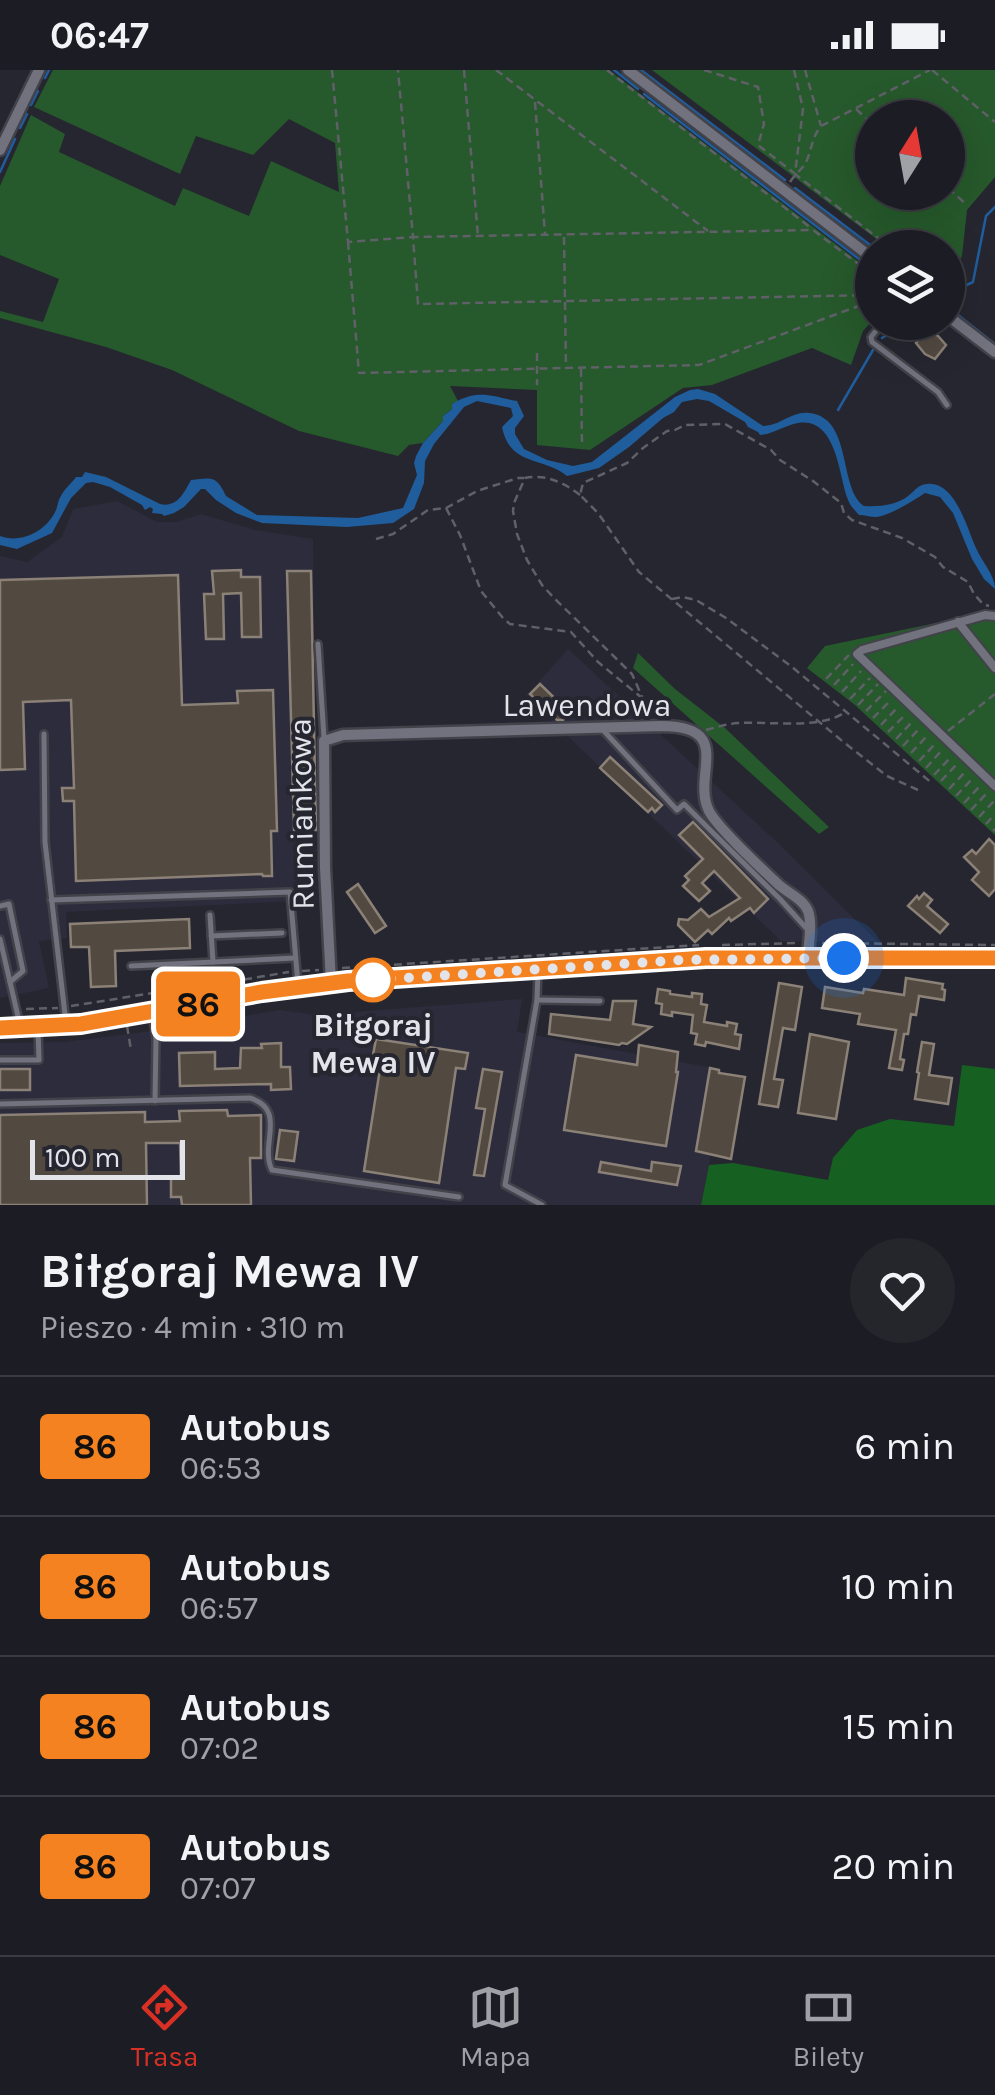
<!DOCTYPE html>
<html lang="pl">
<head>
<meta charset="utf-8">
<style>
  :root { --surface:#1c1c24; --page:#25252c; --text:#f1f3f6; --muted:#a0a1a6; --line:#3a3a41; --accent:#d93025 }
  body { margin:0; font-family:Karla,sans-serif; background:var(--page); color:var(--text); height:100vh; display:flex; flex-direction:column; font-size:38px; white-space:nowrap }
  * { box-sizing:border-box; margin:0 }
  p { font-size:32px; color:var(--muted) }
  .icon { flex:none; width:55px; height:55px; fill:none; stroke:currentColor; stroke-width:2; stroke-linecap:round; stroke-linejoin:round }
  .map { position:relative; height:1135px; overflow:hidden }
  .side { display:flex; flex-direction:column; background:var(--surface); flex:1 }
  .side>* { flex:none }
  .badge { padding:0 20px; border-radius:8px; font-size:35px; line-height:65px }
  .needle { width:65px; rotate:11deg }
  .controls { position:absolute; left:855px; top:30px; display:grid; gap:20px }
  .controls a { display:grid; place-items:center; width:110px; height:110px; border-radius:50%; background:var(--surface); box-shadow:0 10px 40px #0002,0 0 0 2px var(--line); font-size:50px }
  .scale { position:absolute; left:30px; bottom:25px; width:155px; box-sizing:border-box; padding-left:10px; border:5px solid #e3e3ea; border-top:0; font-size:28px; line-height:35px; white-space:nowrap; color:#e3e3ea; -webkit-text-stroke:8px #262630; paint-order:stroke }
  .you { position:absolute; width:50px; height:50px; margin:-25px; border:8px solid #fff; border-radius:50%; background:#1a73e8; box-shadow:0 0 0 15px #1a73e833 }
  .map>.badge { position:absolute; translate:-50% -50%; box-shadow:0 0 0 5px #fff }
  .round { display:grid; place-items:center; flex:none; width:105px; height:105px; border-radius:52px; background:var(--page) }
  .headline { display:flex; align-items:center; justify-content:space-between; height:170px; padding:0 40px }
  h1 { font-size:48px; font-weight:700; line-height:75px }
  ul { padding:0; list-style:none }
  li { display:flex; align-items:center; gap:30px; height:140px; padding:0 40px; border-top:2px solid var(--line) }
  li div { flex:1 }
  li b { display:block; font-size:38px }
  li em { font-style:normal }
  li .badge { min-width:110px; font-weight:700; text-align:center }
  .status { display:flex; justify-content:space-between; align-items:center; height:70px; padding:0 50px; background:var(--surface); direction:ltr }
  .status svg { height:28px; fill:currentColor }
  .dock { display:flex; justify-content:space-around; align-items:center; height:140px; border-top:2px solid var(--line); background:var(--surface); font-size:28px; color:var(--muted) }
  .dock a { display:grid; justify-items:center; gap:5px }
  .dock .on { color:var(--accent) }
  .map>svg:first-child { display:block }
</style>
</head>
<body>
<div class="status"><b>06:47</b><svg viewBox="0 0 49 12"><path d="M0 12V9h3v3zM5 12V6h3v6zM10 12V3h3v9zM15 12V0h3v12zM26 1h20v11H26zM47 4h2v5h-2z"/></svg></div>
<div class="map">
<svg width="995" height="1135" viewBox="0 0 995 1135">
  <rect width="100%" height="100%" fill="#262630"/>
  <g fill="#2d2c3c">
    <path d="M117,431L157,452H177L201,444L255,460L313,469L317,830L66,842L67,868L39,871L49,918L0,928V486L27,492L62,467L73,439Z"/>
    <path d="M568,579L778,773L877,871H781L526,626Z"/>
    <path d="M522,929L517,962L719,999L709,1095L701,1135H0V973L64,972L168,959L280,940L316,945Z"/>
  </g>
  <g fill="#26592b" fill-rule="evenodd">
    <path d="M53,0H609L872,202V251L863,261L851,295L812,278L712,315L683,318L590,380L537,375V320L450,316L458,331L452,334L453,338L443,346V351L423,373L409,375L398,386L299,361L172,300L106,277L0,248V241L43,252L59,209L0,185V116L31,45L65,64L59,82L175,136L183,118L249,146L271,91L339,122L335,73L289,49L253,85L196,66L180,104L34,37Z"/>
    <path d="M652,0H995V107L967,140L962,186L948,210V178L887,177ZM872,48H948V122H872Z"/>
    <path d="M994,541L995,542V765L855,635L807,598L825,576Z"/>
    <path d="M638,583L675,619L725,658L829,757L819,764L633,598Z"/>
  </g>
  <path fill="#166022" d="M962,995L995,999V1135H701L709,1095L733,1093L828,1110L833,1088L857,1060L890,1049L954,1056Z"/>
  <path fill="#205d9c" d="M698,319L715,324L763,356C780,356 792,341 809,343C853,347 838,419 864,436C879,437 897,435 908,426C916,420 917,415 927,414C955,411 967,458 976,478C982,492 995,505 995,519L984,509L972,489L953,443L940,427L925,423C913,431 889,446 876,447C870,447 865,445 859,445C854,439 849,435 847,427C839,404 836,347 798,353C785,355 774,364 760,365L758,362L748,357L745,352L709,331L697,329L682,332L674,342L663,348L629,377L599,398L567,406C542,386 510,397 502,357L513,346L511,338L477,331L464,337L434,374L425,391L424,413L414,439L393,453L347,457L262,453L236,443L216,430L205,419H201L184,437L174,443L164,446L162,444L152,443L153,439L150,437L145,440L142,435L110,417L93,412L86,413L71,428L52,463L17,479L0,475V466C21,474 47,461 56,440C58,435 58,430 61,426C64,419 72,413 76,407H82L85,402L106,407L160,434C177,438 184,423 191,410C212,408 216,405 226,426L257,445L358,448L403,438L417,405L414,393L416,386L423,373L443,351V346L452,339V334C479,318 492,327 517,331L524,346L515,358V364L524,379L547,390L573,396L592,392L675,327L690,320Z"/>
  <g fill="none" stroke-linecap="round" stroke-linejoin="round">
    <g stroke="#205d9c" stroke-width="2.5">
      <path d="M614,0L638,19"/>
      <path d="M641,0L785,110"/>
      <path d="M45,8L49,0"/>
      <path d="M644,24L872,199"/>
      <path d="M31,35L38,21"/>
      <path d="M20,58L27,44"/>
      <path d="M0,102L15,69"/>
      <path d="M795,118L874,178"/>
      <path d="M948,224L973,212L986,146L995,137"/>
      <path d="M953,241L995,274"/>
      <path d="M882,268L908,252"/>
      <path d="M838,340L873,280"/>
    </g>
  </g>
  <g fill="#524a41" stroke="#8b8177" stroke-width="2.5">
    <path d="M926,259L938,266L946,275L935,289L925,284L916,273Z"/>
    <path d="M241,500V507H260L261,567H242L241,523L223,524L224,569H206L204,524H214L212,501Z"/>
    <path d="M287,501H311L316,760H294Z"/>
    <path d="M178,505L182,635L238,633L237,621L273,620L277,761H271L272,806H263L262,804L76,811L74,731H63L62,718H74L71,630L23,632L25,699L0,700V510Z"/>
    <path d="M540,614L570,643L563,650H557L530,624Z"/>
    <path d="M610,687L662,735L655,742L652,738L648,742L600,698Z"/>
    <path d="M693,752L768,829L754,843L750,838L731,851L729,848L712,864L708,860L695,872L678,855L679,849L688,850L701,839L709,847L740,828L714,801L702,813L710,821L699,831L683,816L689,810L685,806L703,789L679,765Z"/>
    <path d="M989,769L995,775V819L989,826L972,810L979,802L964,787L972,780L976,784Z"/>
    <path d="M358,814L386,856L375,863L347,822Z"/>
    <path d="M924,823L932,830L927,836L948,854L940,863L908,836L917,826L919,829Z"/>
    <path d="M189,849L190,878L115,881L116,916L91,917L89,877H71L70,854Z"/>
    <path d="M906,908L943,914L942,919L945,920L944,930L919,926L916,945L911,944L908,964H904L900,989L904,990L902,1000L889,998L896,960L858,954L860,944L822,938L825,917L863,923L864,919L904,925Z"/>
    <path d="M779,913L802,917L795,960L783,958L774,1009L783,1010L778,1037L759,1034Z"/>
    <path d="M658,919L670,921V924L692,927V923L702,924L701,934L707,935L704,952L727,956V952L737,954L735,964L741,965L739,979L706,972L705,976L695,974L697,964L691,963L693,945L672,942V946L661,944L662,934L656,933Z"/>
    <path d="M613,931H636L633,954L651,957L627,974L622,973L619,975L549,964L551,944L610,950Z"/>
    <path d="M810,964L849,972L836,1049L798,1043Z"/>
    <path d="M376,969L468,983L465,999L456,998L439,1113L364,1101L382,986L373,985Z"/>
    <path d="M922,972L934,974L929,1005L952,1008L948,1034L915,1029L919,1003L917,1002Z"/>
    <path d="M281,973V997H290L291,1019L271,1020V1014L180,1016L179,983L215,982V999L240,998L241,978H262L261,974Z"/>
    <path d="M639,975L678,982L676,1002H678L666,1076L564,1060L576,985L637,995Z"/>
    <path d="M710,998L719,1000V1003L745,1007L731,1089L696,1081Z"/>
    <rect x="0" y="999" width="30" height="21"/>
    <path d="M483,999L502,1002L484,1106L474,1105L485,1039L476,1038Z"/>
    <path d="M227,1040L228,1046L261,1045V1088H250L251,1135H182L181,1127H171V1108L181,1107L180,1073H146L147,1135H0V1045L145,1042V1052L180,1051L179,1041Z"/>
    <path d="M280,1060L298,1062L294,1091L276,1089Z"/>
    <path d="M601,1092L651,1101L652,1092L681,1096L677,1115L599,1102Z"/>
  </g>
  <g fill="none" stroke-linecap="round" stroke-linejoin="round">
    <g stroke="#42424a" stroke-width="10">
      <g id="service">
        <path d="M883,252L871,267L872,272L938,322L947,335"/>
        <path d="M318,574L324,668"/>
        <path d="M603,660L677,740L684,734L780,829L807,859"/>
        <path d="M44,664L45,772L66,953"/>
        <path d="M51,830L290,822L298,914"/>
        <path d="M0,836L9,834L23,901L10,912"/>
        <path d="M210,845L213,892"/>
        <path d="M211,866L282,863"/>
        <path d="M0,869L20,955"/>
        <path d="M131,896L295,888"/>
        <path d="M538,902L537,930L505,1115L542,1135"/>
        <path d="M537,930L600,931"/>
        <path d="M152,944L156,969L155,1031"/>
        <path d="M0,990H39L38,958"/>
        <path d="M0,1034L250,1028C288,1040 259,1075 272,1100L459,1127"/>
      </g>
    </g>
    <g stroke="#42424a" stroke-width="12">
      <g id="pedestrian">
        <path d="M995,546L985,545L862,580L857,584L995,716"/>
        <path d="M958,552L995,598"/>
      </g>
    </g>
    <g stroke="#42424a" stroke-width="15">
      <g id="minor">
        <path d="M628,0L872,188"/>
        <path d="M0,80L39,0"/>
        <path d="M948,246L995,282"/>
        <path d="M331,913L325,798L324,671L343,665L661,656C736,656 691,705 709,741C717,757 764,801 779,815C788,823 803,829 808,841C813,854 808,875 808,888"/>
      </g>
    </g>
    <g stroke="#42424a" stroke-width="19">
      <path id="secondary" d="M0,958L81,954L262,922L331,913L706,888H995"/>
    </g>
    <g stroke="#606069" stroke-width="2.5" stroke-dasharray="8 5" stroke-linecap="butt">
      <path d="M332,0L348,172L413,167L398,0"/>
      <path d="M464,0L478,167"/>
      <path d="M496,0L708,161"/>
      <path d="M607,0L811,158"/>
      <path d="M704,0L758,17L764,54L758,75L794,103"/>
      <path d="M794,0L803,39L795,104L891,178"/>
      <path d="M805,0L821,56"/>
      <path d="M932,0L995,52"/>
      <path d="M535,32L545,164"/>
      <path d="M856,39L872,54"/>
      <path d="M790,112C795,104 803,99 807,90C812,78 812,67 821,56L930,0"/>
      <path d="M948,118L967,135"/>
      <path d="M564,167L566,298L699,295L872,231"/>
      <path d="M348,172L359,303L565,298"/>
      <path d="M872,204L813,160L413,167L418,234L872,225"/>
      <path d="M537,283V315"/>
      <path d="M581,299L582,375"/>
      <path d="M580,425C563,412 546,404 525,408L514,433L513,441L517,464L527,490L542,515L554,528L632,604L643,629L657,645"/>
      <path d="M446,438L460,465L481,521L503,548L510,554L571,562L598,592L642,628"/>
      <path d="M376,469L393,464L428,440L446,438L477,421L518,408H524"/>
      <path d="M672,529L682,527L696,530L726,548L792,597L933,714"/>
      <path d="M826,609L849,585"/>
      <path d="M834,615L853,594"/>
      <path d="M842,622L861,601"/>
      <path d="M850,629L870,608"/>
      <path d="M858,635L878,614"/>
      <path d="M866,641L886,621"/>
      <path d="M873,648L890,631"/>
      <path d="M881,655L897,638"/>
      <path d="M706,660C717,657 727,654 738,653C768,651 821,660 845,642"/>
      <path d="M948,661L995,624"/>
      <path d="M888,662L905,645"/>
      <path d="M896,669L912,652"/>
      <path d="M903,676L919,659"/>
      <path d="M911,683L927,666"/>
      <path d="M919,691L935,674"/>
      <path d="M926,698L942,680"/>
      <path d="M934,705L950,688"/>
      <path d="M941,711L957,694"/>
      <path d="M949,719L965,702"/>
      <path d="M918,720L887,706L841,670L639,502L598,443L580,425L583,413L627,393L643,378L667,361L675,360L685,355L725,354L771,380L780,390L813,411L841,433L844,443L852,450L902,468L935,487L943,497L968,512L974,524L983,534L989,536"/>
      <path d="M956,726L972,709"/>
      <path d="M964,733L980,716"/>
      <path d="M971,740L987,723"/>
      <path d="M979,747L995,730"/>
      <path d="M986,754L995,744"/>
      <path d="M993,761L995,759"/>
      <path d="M822,873L995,875"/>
      <path d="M722,875L799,873"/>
      <path d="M342,898L699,875"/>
      <path d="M302,901L319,900"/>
      <path d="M219,916L235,911L289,902"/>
      <path d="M162,922L192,911L227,912"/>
      <path d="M71,936L153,923L166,925L211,918"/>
      <path d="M26,939L58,938"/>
      <path d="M127,956L131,980"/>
    </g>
    <use href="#service" stroke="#72727e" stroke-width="5"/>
    <use href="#pedestrian" stroke="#72727e" stroke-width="8"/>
    <use href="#minor" stroke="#72727e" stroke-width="10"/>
    <use href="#secondary" stroke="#7c897f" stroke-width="14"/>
  </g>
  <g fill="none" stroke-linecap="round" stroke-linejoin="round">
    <g stroke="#fff" stroke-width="22">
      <path id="line" d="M0,958L81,954L262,922L348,911L706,888H995"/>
    </g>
    <use href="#line" stroke="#f58220" stroke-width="15"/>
    <path stroke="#e3e3ea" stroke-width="10" stroke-dasharray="0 18" d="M373,910L683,890L844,888"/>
  </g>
  <circle fill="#fff" stroke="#f58220" stroke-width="5" cx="373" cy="910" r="20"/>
  <g text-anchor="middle" stroke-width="8" stroke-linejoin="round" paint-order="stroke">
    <g font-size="32" fill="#e3e3ea" stroke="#262630">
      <text x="587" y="646">Lawendowa</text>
      <text transform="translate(301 744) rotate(-91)" y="11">Rumiankowa</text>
    </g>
    <g font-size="32" font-weight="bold" fill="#e3e3ea" stroke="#262630">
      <text x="373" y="966">Biłgoraj<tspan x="373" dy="37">Mewa IV</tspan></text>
    </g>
  </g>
</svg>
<div class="controls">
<a><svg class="needle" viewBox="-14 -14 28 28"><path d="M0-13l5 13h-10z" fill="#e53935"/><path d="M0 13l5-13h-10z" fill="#a0a1a6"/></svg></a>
<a><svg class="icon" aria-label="layers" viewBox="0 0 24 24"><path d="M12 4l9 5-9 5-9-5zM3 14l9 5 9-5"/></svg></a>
</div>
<div class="scale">100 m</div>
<div class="you" style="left:844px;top:888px"></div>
<b class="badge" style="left:198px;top:934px;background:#f58220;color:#111">86</b>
</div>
<section class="side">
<div class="headline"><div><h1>Biłgoraj Mewa IV</h1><p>Pieszo · 4 min · 310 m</p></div><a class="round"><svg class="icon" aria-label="heart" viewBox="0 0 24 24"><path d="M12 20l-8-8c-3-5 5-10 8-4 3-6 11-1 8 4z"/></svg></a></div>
<ul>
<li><span class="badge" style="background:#f58220;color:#111">86</span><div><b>Autobus</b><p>06:53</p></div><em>6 min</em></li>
<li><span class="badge" style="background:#f58220;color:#111">86</span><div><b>Autobus</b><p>06:57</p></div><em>10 min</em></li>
<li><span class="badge" style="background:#f58220;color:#111">86</span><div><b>Autobus</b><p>07:02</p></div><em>15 min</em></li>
<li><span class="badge" style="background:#f58220;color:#111">86</span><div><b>Autobus</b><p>07:07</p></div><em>20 min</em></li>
</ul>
</section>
<nav class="dock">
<a class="on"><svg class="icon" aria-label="directions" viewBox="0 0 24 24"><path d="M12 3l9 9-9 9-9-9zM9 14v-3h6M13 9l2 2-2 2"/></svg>Trasa</a>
<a><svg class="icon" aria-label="map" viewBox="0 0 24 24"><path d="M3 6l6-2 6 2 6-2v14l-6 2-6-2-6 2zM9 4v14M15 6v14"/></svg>Mapa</a>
<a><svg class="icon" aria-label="tickets" viewBox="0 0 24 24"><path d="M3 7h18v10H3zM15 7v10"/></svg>Bilety</a>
</nav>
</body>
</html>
